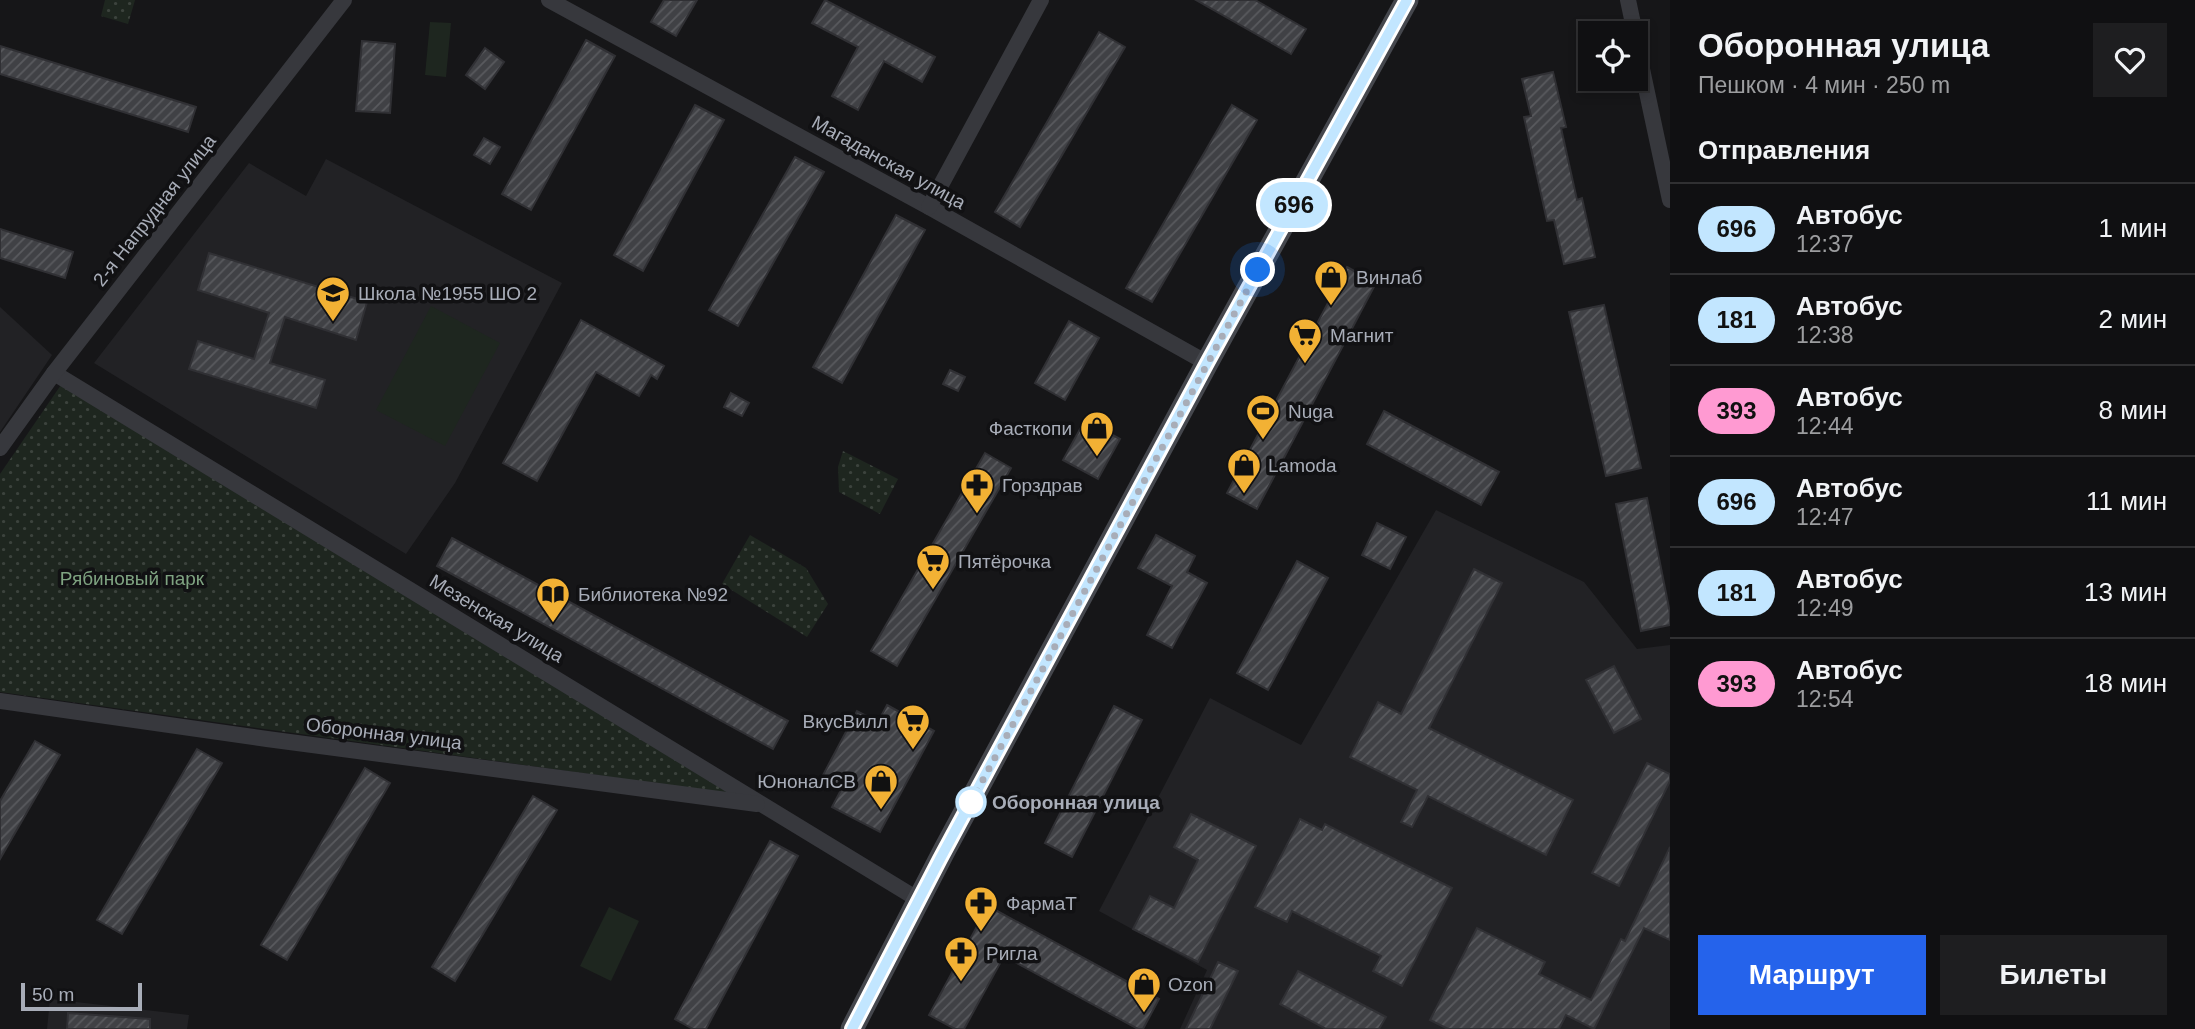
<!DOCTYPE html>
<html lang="ru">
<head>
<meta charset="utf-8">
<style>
  :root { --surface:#101012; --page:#1e1e20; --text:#f1f3f6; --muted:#9c9d9f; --line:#303032; --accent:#2563eb }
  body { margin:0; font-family:Helvetica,sans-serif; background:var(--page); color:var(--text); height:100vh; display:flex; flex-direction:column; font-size:26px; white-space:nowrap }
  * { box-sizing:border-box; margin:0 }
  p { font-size:23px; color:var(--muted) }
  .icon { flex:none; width:38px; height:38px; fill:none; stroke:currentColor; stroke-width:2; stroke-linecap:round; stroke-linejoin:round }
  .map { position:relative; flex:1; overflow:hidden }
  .panel { display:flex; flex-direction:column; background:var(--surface); width:525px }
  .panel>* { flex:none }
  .badge { padding:0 14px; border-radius:23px; font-size:24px; line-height:46px }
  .tools { position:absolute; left:1578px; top:21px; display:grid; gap:14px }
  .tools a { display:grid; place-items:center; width:70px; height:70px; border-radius:0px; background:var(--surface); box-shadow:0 4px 10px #0003,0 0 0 2px var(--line); font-size:35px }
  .scale { position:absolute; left:21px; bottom:18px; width:121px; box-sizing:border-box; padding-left:7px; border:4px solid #a8adb8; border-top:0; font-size:19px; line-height:24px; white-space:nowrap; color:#a8adb8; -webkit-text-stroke:5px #111113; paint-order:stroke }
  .you { position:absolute; width:35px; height:35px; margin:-18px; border:5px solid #fff; border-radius:50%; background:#1a73e8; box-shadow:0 0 0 10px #1a73e833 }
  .map>.badge { position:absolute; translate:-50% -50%; box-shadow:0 0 0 4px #fff }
  h2 { padding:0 28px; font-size:26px; line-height:63px }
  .round { display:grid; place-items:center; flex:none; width:74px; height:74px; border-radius:0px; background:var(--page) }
  .headline { display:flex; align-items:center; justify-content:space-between; height:119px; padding:0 28px }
  h1 { font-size:33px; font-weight:800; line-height:52px }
  .button { display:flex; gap:14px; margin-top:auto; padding:14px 28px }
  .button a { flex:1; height:80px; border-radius:0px; background:var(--accent); color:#fff; font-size:28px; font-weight:800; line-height:80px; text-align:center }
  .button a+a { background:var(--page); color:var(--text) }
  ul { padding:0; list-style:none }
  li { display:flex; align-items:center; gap:21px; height:91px; padding:0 28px; border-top:2px solid var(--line) }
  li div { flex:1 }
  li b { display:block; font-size:26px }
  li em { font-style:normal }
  li .badge { min-width:77px; font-weight:700; text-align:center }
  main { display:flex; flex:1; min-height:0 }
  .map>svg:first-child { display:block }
</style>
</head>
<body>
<main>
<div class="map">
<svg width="1670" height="1029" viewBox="0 0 1670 1029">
  <defs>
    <pattern id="park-dots" width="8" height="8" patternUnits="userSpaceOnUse" patternTransform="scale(1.75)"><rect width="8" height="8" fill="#1e261f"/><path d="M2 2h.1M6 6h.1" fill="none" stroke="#3c433d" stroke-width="1.8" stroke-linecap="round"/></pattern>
    <pattern id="building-hatch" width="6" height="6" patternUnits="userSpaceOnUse" patternTransform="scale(1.75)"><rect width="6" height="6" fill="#404145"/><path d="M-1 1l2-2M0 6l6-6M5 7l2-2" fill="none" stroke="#595a5e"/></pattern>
  </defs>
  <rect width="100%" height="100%" fill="#161618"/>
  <g fill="#222225">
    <path d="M326,159L562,283L455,483L406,554L94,363L249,163L306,196Z"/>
    <path d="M0,307L52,355L0,432Z"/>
    <path d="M1436,510L1584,582L1637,649L1670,645V1029H1180L1207,970L1099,911L1210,698L1301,745Z"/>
    <path d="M50,999L189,1015L187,1029H47Z"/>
  </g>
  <g fill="#1e261f">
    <path d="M430,22L451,23L446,77L425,75Z"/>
    <path d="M431,306L500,343L445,446L376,410Z"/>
    <path d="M609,907L639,921L611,981L580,966Z"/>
  </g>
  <g fill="url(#park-dots)">
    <path d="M105,0H135L128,24L101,16Z"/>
    <path d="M63,382L739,795L0,692V474Z"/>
    <path d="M843,451L898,479L880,514L839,492L838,467Z"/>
    <path d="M750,535L806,568L828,604L807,637L722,584Z"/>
  </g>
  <g fill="url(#building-hatch)" stroke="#303034" stroke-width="2">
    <path d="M664,0H697L676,36L651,22Z"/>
    <path d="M825,0L935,57L922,82L884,61L858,110L832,96L858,47L812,23Z"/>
    <path d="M1196,0H1255L1306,29L1291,54Z"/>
    <path d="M1099,32L1125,47L1020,227L995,212Z"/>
    <path d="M586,40L615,56L531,210L502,194Z"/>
    <path d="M362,41L395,44L390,113L356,111Z"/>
    <path d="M0,46L196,107L188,132L0,74Z"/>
    <path d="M485,48L504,62L485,89L466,75Z"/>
    <path d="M1553,72L1566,127L1561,128L1577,200L1582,198L1595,257L1564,264L1554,220L1547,221L1524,117L1531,116L1522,79Z"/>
    <path d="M695,105L724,120L643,271L614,255Z"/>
    <path d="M1232,105L1257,120L1152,302L1126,288Z"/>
    <path d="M484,138L500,147L490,164L474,155Z"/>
    <path d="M795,157L824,172L738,326L709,310Z"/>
    <path d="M896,215L925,230L842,383L813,367Z"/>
    <path d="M0,229L73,252L65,278L0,258Z"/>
    <path d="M209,253L367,302L356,340L285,317L270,363L325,380L316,408L189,369L198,341L254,359L269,313L198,290Z"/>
    <path d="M1347,267L1376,283L1257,509L1227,493Z"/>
    <path d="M1604,305L1641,468L1606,476L1569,312Z"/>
    <path d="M581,320L664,366L657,379L651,375L639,396L596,372L537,481L503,463Z"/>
    <path d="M1069,321L1099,338L1065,400L1035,383Z"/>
    <path d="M950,370L965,377L958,391L943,384Z"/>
    <path d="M731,393L749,403L742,416L724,407Z"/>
    <path d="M1384,411L1499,472L1481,505L1367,444Z"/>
    <path d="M1085,420L1120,439L1098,479L1063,460Z"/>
    <path d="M985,453L1011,468L897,666L871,651Z"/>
    <path d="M1647,498L1670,613V625L1641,631L1616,504Z"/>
    <path d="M1377,523L1406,537L1390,569L1362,555Z"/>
    <path d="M1156,535L1195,556L1187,572L1207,583L1172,648L1147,635L1172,586L1138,568Z"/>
    <path d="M452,538L788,721L773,749L437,566Z"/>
    <path d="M1297,561L1328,578L1268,690L1237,673Z"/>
    <path d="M1474,569L1502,583L1429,728L1573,800L1546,855L1428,796L1412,827L1401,822L1417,790L1350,757L1378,702L1401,714Z"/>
    <path d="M1614,666L1641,719L1614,733L1586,680Z"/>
    <path d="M887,705L934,731L880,832L832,807L842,788L822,777L857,711L878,722Z"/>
    <path d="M1114,706L1142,720L1072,857L1045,843Z"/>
    <path d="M35,741L60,755L0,859V801Z"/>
    <path d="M197,749L222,763L122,934L97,920Z"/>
    <path d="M1647,763L1670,774V781L1619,886L1592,873Z"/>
    <path d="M365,768L390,783L287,960L261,945Z"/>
    <path d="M533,796L557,810L455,981L432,967Z"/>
    <path d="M1191,814L1256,846L1198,962L1133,929L1150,896L1174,908L1198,860L1174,847Z"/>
    <path d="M1300,819L1322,830L1325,824L1452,888L1402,986L1373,971L1381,956L1292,911L1287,922L1255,907Z"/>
    <path d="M770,841L798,856L706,1029H693L675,1019Z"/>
    <path d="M1670,847V940L1644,928L1594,1029L1566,1015L1559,1029H1448L1430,1020L1477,928L1545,962L1539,974L1591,1000L1621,939L1625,941Z"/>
    <path d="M988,906L1159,999L1143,1029H1138L1004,956L964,1029H955L929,1015Z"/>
    <path d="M1218,962L1238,971L1210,1029H1186Z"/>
    <path d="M1298,971L1386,1017L1379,1029H1326L1280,1004Z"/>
    <path d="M68,1013L150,1019V1029H67Z"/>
  </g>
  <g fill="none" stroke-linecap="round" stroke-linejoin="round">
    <g stroke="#37383d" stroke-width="16">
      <path d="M549,0L929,207L1207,363"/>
      <path d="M1628,0L1635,33"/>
      <path d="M1636,41L1670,200"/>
      <path d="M929,207L1041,0"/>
      <path d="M54,373L919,900"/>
      <path d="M0,448L54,373L344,0"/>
      <path d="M0,701L267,739L757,804"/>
    </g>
    <path stroke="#45474d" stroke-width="23" d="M852,1029L945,849L1207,363L1407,0"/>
  </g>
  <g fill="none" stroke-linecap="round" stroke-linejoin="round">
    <g stroke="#fff" stroke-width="16">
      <path id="line" d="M852,1029L940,859L1207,363L1407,0"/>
    </g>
    <use href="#line" stroke="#c2e6ff" stroke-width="10"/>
    <path stroke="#a8adb8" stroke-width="7" stroke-dasharray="0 12.6" d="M971,802L1258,270"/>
  </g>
  <defs>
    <g id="shop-pin" transform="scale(1.75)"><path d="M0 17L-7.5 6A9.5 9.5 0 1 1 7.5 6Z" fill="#f2b134" stroke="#111113"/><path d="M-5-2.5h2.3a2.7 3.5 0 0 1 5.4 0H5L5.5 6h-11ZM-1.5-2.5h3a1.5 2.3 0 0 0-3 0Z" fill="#111"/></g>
    <g id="school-pin" transform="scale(1.75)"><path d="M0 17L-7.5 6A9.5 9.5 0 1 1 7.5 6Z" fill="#f2b134" stroke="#111113"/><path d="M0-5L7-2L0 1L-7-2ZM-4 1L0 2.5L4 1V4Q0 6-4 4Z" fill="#111"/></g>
    <g id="supermarket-pin" transform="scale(1.75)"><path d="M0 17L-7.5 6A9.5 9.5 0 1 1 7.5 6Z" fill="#f2b134" stroke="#111113"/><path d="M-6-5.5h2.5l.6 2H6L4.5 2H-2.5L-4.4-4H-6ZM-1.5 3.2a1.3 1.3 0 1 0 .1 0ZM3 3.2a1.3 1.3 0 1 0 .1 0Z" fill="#111"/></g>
    <g id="stadium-pin" transform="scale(1.75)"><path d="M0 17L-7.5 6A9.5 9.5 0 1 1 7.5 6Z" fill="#f2b134" stroke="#111113"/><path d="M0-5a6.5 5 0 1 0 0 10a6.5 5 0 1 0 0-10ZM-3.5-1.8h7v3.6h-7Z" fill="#111"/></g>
    <g id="pharmacy-pin" transform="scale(1.75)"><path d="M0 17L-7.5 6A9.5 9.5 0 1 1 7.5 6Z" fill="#f2b134" stroke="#111113"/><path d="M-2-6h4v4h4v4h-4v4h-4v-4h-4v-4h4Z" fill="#111"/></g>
    <g id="library-pin" transform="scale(1.75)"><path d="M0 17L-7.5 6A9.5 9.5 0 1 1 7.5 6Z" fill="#f2b134" stroke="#111113"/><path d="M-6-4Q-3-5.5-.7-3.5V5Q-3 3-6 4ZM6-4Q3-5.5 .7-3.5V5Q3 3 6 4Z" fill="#111"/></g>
  </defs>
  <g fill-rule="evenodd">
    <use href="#shop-pin" x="1331" y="277"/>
    <use href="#school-pin" x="333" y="293"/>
    <use href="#supermarket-pin" x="1305" y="335"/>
    <use href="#stadium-pin" x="1263" y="411"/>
    <use href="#shop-pin" x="1097" y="428"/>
    <use href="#shop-pin" x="1244" y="465"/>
    <use href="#pharmacy-pin" x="977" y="485"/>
    <use href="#supermarket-pin" x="933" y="561"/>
    <use href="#library-pin" x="553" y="594"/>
    <use href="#supermarket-pin" x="913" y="721"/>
    <use href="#shop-pin" x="881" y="781"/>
    <use href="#pharmacy-pin" x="981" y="903"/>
    <use href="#pharmacy-pin" x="961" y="953"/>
    <use href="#shop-pin" x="1144" y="984"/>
  </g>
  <circle fill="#fff" stroke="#c2e6ff" stroke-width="3.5" cx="971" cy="802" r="14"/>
  <g text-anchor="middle" stroke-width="7" stroke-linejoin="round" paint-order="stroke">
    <g font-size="19" fill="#a8adb8" stroke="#111113">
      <text transform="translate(889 162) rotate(29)" y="7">Магаданская улица</text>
      <text transform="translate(154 210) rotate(-52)" y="7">2-я Напрудная улица</text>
      <text transform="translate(497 618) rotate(31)" y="7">Мезенская улица</text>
      <text transform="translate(384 733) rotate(7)" y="7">Оборонная улица</text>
    </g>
    <g font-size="19" fill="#a8adb8" stroke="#111113" text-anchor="start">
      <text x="1356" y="284">Винлаб</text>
      <text x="358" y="300">Школа №1955 ШО 2</text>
      <text x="1330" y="342">Магнит</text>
      <text x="1288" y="418">Nuga</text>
      <text x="1072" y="435" text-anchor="end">Фасткопи</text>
      <text x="1268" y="472">Lamoda</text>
      <text x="1002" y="492">Горздрав</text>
      <text x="958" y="568">Пятёрочка</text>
      <text x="578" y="601">Библиотека №92</text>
      <text x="888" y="728" text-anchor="end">ВкусВилл</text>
      <text x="856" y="788" text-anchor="end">ЮноналСВ</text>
      <text x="1006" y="910">ФармаТ</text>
      <text x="986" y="960">Ригла</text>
      <text x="1168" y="991">Ozon</text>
    </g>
    <g font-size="19" fill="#7fa381" stroke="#111113">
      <text x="132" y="585">Рябиновый парк</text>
    </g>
    <g font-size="19" font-weight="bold" fill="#a8adb8" stroke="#111113" text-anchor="start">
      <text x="992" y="809">Оборонная улица</text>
    </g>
  </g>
</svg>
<div class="tools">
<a><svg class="icon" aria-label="locate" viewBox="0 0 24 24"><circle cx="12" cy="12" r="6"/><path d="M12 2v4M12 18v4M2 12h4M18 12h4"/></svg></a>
</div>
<div class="scale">50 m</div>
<div class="you" style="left:1258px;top:270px"></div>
<b class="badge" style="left:1294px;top:205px;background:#c2e6ff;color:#111">696</b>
</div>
<section class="panel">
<div class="headline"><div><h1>Оборонная улица</h1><p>Пешком · 4 мин · 250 m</p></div><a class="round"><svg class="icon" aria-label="heart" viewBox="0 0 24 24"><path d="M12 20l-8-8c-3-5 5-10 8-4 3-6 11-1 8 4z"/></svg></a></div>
<h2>Отправления</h2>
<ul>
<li><span class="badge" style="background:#c2e6ff;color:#111">696</span><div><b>Автобус</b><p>12:37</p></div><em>1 мин</em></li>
<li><span class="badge" style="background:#c2e6ff;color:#111">181</span><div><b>Автобус</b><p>12:38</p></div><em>2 мин</em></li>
<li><span class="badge" style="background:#ff9ad2;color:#111">393</span><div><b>Автобус</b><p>12:44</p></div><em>8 мин</em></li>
<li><span class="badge" style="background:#c2e6ff;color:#111">696</span><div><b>Автобус</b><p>12:47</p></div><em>11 мин</em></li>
<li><span class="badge" style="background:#c2e6ff;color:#111">181</span><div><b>Автобус</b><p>12:49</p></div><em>13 мин</em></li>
<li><span class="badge" style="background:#ff9ad2;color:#111">393</span><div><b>Автобус</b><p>12:54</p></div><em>18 мин</em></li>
</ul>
<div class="button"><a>Маршрут</a><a>Билеты</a></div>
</section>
</main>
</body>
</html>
